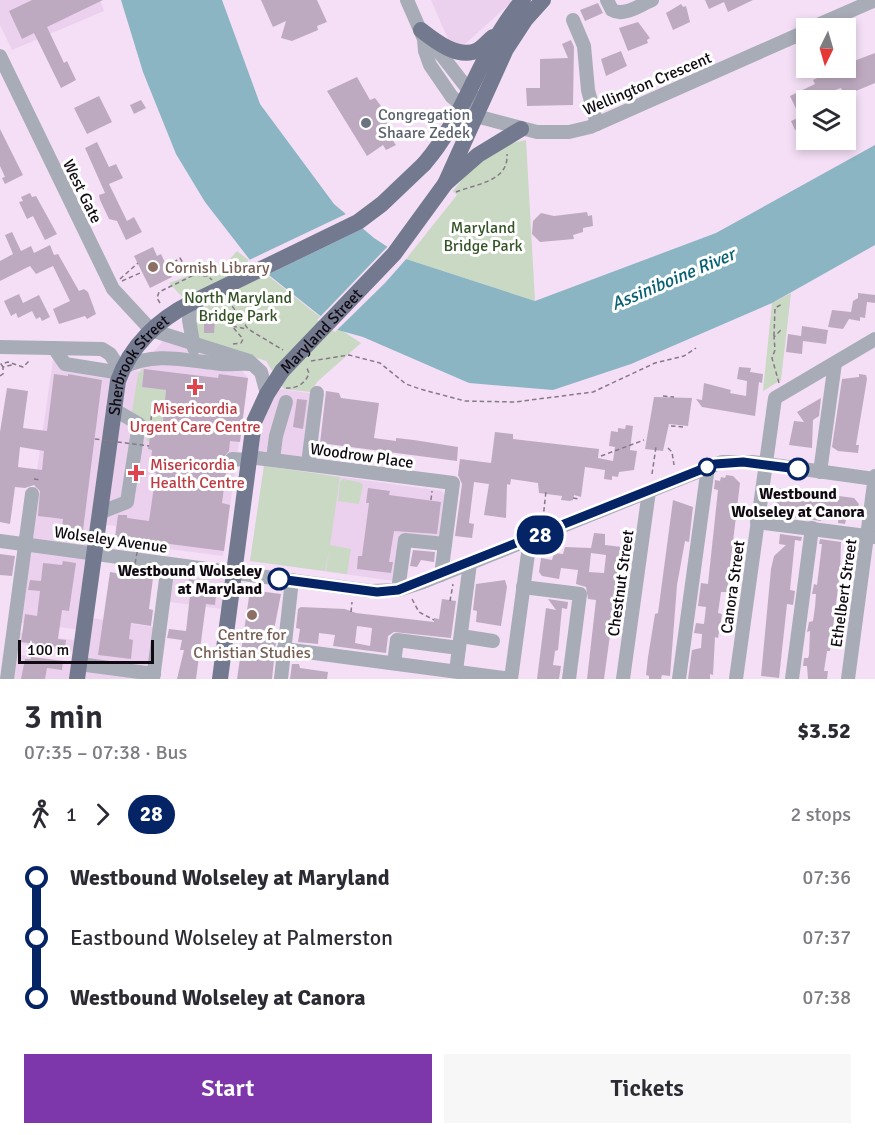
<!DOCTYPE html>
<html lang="en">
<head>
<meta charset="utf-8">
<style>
  :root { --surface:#fff; --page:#f7f7f7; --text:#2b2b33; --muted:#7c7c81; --accent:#7e37aa }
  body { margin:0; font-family:Signika,sans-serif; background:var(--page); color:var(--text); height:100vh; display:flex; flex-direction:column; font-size:22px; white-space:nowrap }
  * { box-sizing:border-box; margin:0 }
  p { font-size:20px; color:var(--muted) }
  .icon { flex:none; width:33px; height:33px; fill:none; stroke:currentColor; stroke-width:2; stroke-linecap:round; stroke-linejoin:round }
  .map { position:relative; height:679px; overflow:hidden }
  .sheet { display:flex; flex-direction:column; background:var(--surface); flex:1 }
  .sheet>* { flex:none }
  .badge { padding:0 12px; border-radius:20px; font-size:21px; line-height:39px }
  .needle { width:39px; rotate:185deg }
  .buttons { position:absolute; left:796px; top:18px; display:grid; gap:12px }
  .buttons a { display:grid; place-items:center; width:60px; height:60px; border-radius:0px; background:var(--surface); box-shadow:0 3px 9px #0003; font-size:30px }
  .scale { position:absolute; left:18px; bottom:15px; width:136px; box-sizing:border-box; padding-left:6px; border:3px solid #110a12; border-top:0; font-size:16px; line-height:21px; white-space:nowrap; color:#110a12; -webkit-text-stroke:4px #fff; paint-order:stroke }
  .map>.badge { position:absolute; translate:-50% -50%; box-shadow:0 0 0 3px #fff }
  .legs { display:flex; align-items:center; gap:9px; height:66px; padding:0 24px; font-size:20px }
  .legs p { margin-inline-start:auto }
  .summary { display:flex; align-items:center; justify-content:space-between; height:102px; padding:0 24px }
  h1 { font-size:33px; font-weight:600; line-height:45px }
  .cta { display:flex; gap:12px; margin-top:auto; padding:12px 24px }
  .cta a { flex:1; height:69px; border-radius:0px; background:var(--accent); color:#fff; font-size:24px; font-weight:600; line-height:69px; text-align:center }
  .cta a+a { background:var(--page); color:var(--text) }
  ul { padding:0 24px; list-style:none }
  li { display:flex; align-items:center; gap:21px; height:60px; font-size:22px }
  li i { display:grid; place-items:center; width:9px; height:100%; margin:0 8px; background:currentColor }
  li i::after { content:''; width:15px; height:15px; margin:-8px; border:4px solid; border-radius:50%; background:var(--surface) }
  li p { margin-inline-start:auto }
  li:first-child i { background:linear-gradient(#0000 50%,currentColor 0) }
  li:last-child i { background:linear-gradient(currentColor 50%,#0000 0) }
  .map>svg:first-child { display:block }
</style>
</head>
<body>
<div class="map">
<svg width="875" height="679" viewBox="0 0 875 679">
  <rect width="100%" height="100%" fill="#f4dff6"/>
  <g fill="#ebd1ee">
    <path d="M0,0H100L104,11L12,50L0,25Z"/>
    <path d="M431,0H514L465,44L459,45L448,39Z"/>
    <path d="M165,338L232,360L248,378L223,556L115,542L116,526L98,524L85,617L160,628L153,679H7L11,654L78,662L80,652L12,643L14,632L81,641L83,630L15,622L53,360L139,371Z"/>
    <path d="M270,388L317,394L308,464L249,457Z"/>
    <path d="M264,466L442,491L445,496L440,544L400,540L394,581L250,561Z"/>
    <path d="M168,564L235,573L230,610L163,601Z"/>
  </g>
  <g fill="#c9d9c3">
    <path d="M526,140L535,301L406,259L457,195L453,191C475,164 490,146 526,140Z"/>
    <path d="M237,251L315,313L361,343L317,382L311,392L284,389L266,361L193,336L194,309L169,283L228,261Z"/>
    <path d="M791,293L781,380L763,391L772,303Z"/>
    <path d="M144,368L142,387L166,390L161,437L157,436V429H152L150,442L147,441L140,417L132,412L138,374Z"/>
    <path d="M264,466L340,477L330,545L351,549L347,574L326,571L329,551L325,571L250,561Z"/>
    <path d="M343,479L359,482L363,485L359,504L338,501L340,482Z"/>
  </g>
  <path fill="#8bb5c2" d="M121,0H222L260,104L334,204L374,238L406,259L535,301L716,233L875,145V245L772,303L631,364L553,390L469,383L363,337L338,330L250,260L205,202L176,154L143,72Z"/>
  <g fill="#f4dff6">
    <path d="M348,213L366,227L265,276L247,261Z"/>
    <path d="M390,244L408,257L385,283L335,332L317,320Z"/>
  </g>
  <g fill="#beaac0" fill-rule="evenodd">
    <path d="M32,0H103L47,27L64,63L67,61L76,80L61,88L34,33L22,39L9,11Z"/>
    <path d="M261,0H317L327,22L317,26L318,30L292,41L281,38L286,21L273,27Z"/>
    <path d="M705,0H753L728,12L724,2L709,9Z"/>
    <path d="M598,3L603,13L585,21L580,10Z"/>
    <path d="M681,4L683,7L686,6L690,22L673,30L666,13Z"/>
    <path d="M638,22L650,38L647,40L648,43L628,51L619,28Z"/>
    <path d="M571,40L574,47L573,105L527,106L526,88H540V59L568,58L562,44Z"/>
    <path d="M621,51L627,66L606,76L601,59Z"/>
    <path d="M875,53V83L844,96L841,88L807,100V116L804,117L807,125L795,130L791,121L800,117L790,96L815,84L813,80L822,76L818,68H830L831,71L846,68V64Z"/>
    <path d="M357,77L370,100L375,98L384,110L380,113L393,132L389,135L396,145L386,150L383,145L367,156L327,91Z"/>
    <path d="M99,96L112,122L87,134L74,108Z"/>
    <path d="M141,100L146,108L134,114L130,105Z"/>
    <path d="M0,129L23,175L5,184L2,178L5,177L0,166Z"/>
    <path d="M97,142L109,167L116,164L123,178L109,184L127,221L134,217L142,232L126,240L117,221L109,219L100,200L99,195L105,193L85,148Z"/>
    <path d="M30,193L32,197L36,196L57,234L45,240L33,216L27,219L19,202L23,201L21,197Z"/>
    <path d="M587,212L588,216L592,215L593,226L583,228V232L573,235L574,239L540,242L532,234L533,221L541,213L554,216Z"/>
    <path d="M12,232L21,251L31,246L34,253L50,245L54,255L58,254L79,291L84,289L88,292L96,314L87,319L85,316L59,324L53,309L70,301L53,266L36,274L30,266L0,281V261L13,254L5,235Z"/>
    <path d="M153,247L157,256L161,254L172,277L150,288L134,256Z"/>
    <path d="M858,293L875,295V303L867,302L865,318L860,317V321L849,319L843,329L828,327L832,310L851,312L853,301L858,298Z"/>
    <path d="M19,294L23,303L39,295L50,317L42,321L40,317L36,319L32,311L18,318L16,313L11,316L4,301Z"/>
    <path d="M204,320L215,321L214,333H204Z"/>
    <path d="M802,326L828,330L826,344L803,341L802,354L786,352L788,334L801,336Z"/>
    <path d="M739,367L751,368L750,372L763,374L762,383L759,382L755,416L702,407L696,399L702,400L704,383L731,390L730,393L746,396L747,381L737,379Z"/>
    <path d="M144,369L218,378L219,374L248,378L240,442L230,441L229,451L223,458L227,466L222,503L230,505L224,551L115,537L118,515H127V518L149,521L156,473L150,472L152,450L148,449L149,444L151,429L162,430L166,390L142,387Z"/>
    <path d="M54,374L68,376V374L102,380L82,538L61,535L63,519L38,516L40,491L34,485L25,488L15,487L10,524L0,522V432L7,388L28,391L23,428L47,431ZM20,447L44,451L42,470L18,467Z"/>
    <path d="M859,374L866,375L867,379L856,445H859L858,453L838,451L832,447L842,379L859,377Z"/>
    <path d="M326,391L339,393L341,398L379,403L374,438L396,441V438L414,440L458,447L457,461L320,443Z"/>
    <path d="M654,397L692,398L688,426L669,424L663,451L645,449Z"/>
    <path d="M821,398L819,416L813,420L812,448L789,445L794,421L804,422L797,412Z"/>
    <path d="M297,399L307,400L303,429L293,427Z"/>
    <path d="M626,425L633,426L630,450L637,451L634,470L619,472L618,477L612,476V480L604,479L605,470L585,467L581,497L574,495L573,500L570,501L561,500L562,496L539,493L538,483L511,479L510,485L507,484L506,518L484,515L489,484L474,482L469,523L474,524L472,538L455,536L462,484L458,475L460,459L491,463L495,432L513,434V439L599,449L598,458L613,461L615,447L609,446L611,431L618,432V428L625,429Z"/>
    <path d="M726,475L733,476L740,483L727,592H721L718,613L722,614L718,638L715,637L713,675L710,674V679H688L692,650L701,648L702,634L694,633L696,623L704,624L706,607L698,606L701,583L708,584L718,490L714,489L715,480L720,481L721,477L725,478Z"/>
    <path d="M368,488L390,491L389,495L441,502L437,534L394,531L389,562H393L391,573L357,569L358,556H362L369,503H366Z"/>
    <path d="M778,488L854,498L859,504L855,516L847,515L845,524L838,523L839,516L822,514L821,521L782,516L783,511L776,510Z"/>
    <path d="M673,500L693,507L689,542L685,541L677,585L670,676L662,675L661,679H649V676L646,675L648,657L655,614L658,613Z"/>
    <path d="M594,533L605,534V545L622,547L604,679H587L596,600L588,599L586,587L576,584L578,570L561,568L559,579L542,576L539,572L541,558L552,560L554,553L563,554L565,547L591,548ZM591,553L606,555L604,573L589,572Z"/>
    <path d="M780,534L802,537L801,541L795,540L790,590L795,591L793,605L787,604L779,678L761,676L771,569L774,556L786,545L779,544Z"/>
    <path d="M820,539L841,542L840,572L830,651H827L824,671H828L827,679H808L807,666H803L804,658H808L809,655L810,631L807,632L809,622L813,621L815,607L816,594H812L814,584L817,585L822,544H819Z"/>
    <path d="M413,550L435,552L434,562L421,560L417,567L410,566Z"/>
    <path d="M0,554L15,556L12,576L0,575Z"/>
    <path d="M63,561L76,563L69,611L62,610L58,639L66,640L65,648L21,642L25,614L37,616L40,591L28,590L30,580L41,581L43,563L62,565Z"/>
    <path d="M127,570L153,578L149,609L153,610L151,626L131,623L129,639L133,640L131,659L98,655L110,572L127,575Z"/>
    <path d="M189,579L217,585L215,605L206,604L196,679H177L184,650H180L182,640L167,638L169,629L186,631L190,595H187Z"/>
    <path d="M505,580L507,587L501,626L476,622L477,611L473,610L476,584Z"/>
    <path d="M250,590L281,594L274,630L277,631L272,679H237Z"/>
    <path d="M442,599L456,601L451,638L394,632L388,636L386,653L333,646L335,635L319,633L318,644L298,642L300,629L296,628L298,609L301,607L345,609L356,613L434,622V618L439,619ZM357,626L372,628L370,646L355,643Z"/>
    <path d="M548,599L568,602L567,609L562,608L558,650L555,651L553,665L561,666L559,679H537L546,608L556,610Z"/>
    <path d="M31,657L63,661L62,670L47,668L45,679H21L25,659H31Z"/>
    <path d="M292,664H299L300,668L328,672L327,679H290Z"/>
  </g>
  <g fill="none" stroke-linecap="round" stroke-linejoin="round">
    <g stroke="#887989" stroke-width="1.5" stroke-dasharray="4.5 3" stroke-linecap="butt">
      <path d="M456,192C475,184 509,182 507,154"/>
      <path d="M173,268L171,264L180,258L183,263"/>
      <path d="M120,279L138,263"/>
      <path d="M122,281L140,273"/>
      <path d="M228,300L248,329L283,350"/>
      <path d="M160,303L157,298L159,292L194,275L208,276L212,280"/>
      <path d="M774,336L775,308L782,304"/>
      <path d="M233,344L241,343L243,339L232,326L247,329"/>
      <path d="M311,361L349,355L380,363L406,384L420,389L465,401L515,402L593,392L655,363L684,356L696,348"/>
      <path d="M3,367L1,364L8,362L23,367L30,360"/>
      <path d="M0,376L3,374V367L12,365"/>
      <path d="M779,383L772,358L775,350L774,337L782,329"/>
      <path d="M286,388C297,389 306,383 309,373L306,366"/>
      <path d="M663,396L674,397"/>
      <path d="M151,420L153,401"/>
      <path d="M671,426L684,427"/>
      <path d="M668,448L672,452L674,465"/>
      <path d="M601,456L644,440"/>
      <path d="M652,474L656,447"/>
      <path d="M34,479L40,480"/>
      <path d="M573,498L579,499"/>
      <path d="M431,500L432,491"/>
      <path d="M543,519L546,491"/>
      <path d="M412,599L419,612L434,620"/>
      <path d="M450,601L453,584"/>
      <path d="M351,612L352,602"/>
    </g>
    <g stroke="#a7acb7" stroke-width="14">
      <path d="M407,0L424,39L425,51L430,65L452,97L476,116L537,132H569L590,127L807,31"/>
      <path d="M607,0L612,10C624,17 640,5 652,0"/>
      <path d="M573,20L584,46L588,90L597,124"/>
      <path d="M811,28L875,0"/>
      <path d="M426,41L436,48L474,97"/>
      <path d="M0,56L113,289L151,330L249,361L261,372L267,394"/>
      <path d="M190,303L189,320L194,348"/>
      <path d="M0,347L102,349L110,354L122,372"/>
      <path d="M54,348L65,364L121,373"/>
      <path d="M124,367C155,351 188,361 221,364C231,365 240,363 250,364"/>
      <path d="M249,457L453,483L441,575"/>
      <path d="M232,459L248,460"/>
      <path d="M273,459L276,436L286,402"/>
      <path d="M308,464L317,393"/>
      <path d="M820,472L835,363"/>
      <path d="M99,513L127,502L139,424L113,409"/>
      <path d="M757,522L874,537"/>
      <path d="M0,541L370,591L398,590L423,582L722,462H752L875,479"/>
      <path d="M523,587L580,594L569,679"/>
      <path d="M398,590L405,540L445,544"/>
      <path d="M461,636L493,641"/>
      <path d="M284,649L511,679"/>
      <path d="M394,663L397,640L459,648"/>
      <path d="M79,664L154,674"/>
      <path d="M456,671L470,563"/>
      <path d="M7,679L32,494"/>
      <path d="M153,679L168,564"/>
      <path d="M281,679L292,580"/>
      <path d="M511,679L530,539"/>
      <path d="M623,679L649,491"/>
      <path d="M679,679L708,467"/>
      <path d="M736,679L775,398L875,339"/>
      <path d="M792,679L812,528"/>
      <path d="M848,679L875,476"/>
    </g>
    <g stroke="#737a8f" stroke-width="16">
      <path d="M421,30C435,41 459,60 478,50C483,47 488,41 493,37"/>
      <path d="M424,164C467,115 480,49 523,0"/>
      <path d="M446,183L478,155L521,129"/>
      <path d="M445,184L506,49L525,20L543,0"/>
      <path id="s1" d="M77,679L118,381C130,346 159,319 191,303"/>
      <path d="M220,679L254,422L267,394L282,371"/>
    </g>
    <g stroke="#887989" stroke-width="1.5" stroke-dasharray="4.5 3" stroke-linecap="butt">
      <path d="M95,439L149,446"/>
      <path d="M134,571L139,540"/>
    </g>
    <g stroke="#737a8f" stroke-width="16">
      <path d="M191,303L358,222L382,204L424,164"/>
      <path id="s2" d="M282,371L394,254L445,184"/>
    </g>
  </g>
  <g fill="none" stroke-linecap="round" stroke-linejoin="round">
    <g stroke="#fff" stroke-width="14">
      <path id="line-1" d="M279,579L377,592L398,590L715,464L743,462L798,469"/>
    </g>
    <use href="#line-1" stroke="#052465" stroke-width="9"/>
  </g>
  <circle fill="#6b7280" stroke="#fff" stroke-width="2" cx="366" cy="123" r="6"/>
  <g fill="#8d6e63" stroke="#fff" stroke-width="2">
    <circle cx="153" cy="267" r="6"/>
    <circle cx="252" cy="615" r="6"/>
  </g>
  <g fill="#e0444e" stroke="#fff" stroke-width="2">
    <path d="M192 378h6v6h6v6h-6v6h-6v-6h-6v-6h6z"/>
    <path d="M133 464h6v6h6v6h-6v6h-6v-6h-6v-6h6z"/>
  </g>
  <g fill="#fff" stroke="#052465" stroke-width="3">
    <circle cx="707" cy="467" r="8"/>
    <circle cx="798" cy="469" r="10"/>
    <circle cx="279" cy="579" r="10"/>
  </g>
  <g text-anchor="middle" stroke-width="6" stroke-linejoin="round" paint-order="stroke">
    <g font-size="16" fill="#110a12" stroke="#fff">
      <text transform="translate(647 83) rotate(-23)" y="6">Wellington Crescent</text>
      <text transform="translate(83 191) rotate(64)" y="6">West Gate</text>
      <text dy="6" stroke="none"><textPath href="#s2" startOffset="56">Maryland Street</textPath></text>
      <text dy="6" stroke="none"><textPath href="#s1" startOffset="324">Sherbrook Street</textPath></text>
      <text transform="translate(362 455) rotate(8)" y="6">Woodrow Place</text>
      <text transform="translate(111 539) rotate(8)" y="6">Wolseley Avenue</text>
      <text transform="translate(620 583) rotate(-82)" y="6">Chestnut Street</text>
      <text transform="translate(732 587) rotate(-82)" y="6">Canora Street</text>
      <text transform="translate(843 593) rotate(-82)" y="6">Ethelbert Street</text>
    </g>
    <g font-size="16" fill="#5b616d" stroke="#fff" text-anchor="start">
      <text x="378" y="120">Congregation<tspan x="378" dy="18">Shaare Zedek</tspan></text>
    </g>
    <g font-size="16" fill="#335326" stroke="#fff">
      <text x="483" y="233">Maryland<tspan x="483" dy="18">Bridge Park</tspan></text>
      <text x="238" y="303">North Maryland<tspan x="238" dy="18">Bridge Park</tspan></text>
    </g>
    <g font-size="16" fill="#785e54" stroke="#fff" text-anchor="start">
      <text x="165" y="273">Cornish Library</text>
      <text x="252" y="640" text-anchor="middle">Centre for<tspan x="252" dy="18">Christian Studies</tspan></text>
    </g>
    <g font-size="16" fill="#be3a42" stroke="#fff">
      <text x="195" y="414">Misericordia<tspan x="195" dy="18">Urgent Care Centre</tspan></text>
      <text x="150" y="470" text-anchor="start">Misericordia<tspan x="150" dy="18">Health Centre</tspan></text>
    </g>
    <g font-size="16" font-weight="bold" fill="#110a12" stroke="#fff">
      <text x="798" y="499">Westbound<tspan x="798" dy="18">Wolseley at Canora</tspan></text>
      <text x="262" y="576" text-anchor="end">Westbound Wolseley<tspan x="262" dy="18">at Maryland</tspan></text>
    </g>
    <g font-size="18" font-style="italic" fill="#065f72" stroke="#fff">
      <text transform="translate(673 279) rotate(-23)" y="6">Assiniboine River</text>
    </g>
  </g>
</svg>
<div class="buttons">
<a><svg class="needle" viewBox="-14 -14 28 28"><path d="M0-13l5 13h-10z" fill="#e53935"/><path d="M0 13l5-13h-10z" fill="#7c7c81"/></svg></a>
<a><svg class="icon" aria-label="layers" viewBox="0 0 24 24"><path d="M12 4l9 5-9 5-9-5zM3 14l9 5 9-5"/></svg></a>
</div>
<div class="scale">100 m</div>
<b class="badge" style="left:540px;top:535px;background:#052465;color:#fff">28</b>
</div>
<section class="sheet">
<div class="summary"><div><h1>3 min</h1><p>07:35 – 07:38 · Bus</p></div><b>$3.52</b></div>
<div class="legs"><svg class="icon" aria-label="walk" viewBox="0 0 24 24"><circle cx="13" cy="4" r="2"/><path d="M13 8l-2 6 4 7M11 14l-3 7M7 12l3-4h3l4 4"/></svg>1<svg class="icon" aria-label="forward" viewBox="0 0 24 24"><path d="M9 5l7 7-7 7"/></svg><b class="badge" style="background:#052465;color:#fff">28</b><p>2 stops</p></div>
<ul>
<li><i style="color:#052465"></i><b>Westbound Wolseley at Maryland</b><p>07:36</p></li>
<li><i style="color:#052465"></i><span>Eastbound Wolseley at Palmerston</span><p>07:37</p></li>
<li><i style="color:#052465"></i><b>Westbound Wolseley at Canora</b><p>07:38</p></li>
</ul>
<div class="cta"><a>Start</a><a>Tickets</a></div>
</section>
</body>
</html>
